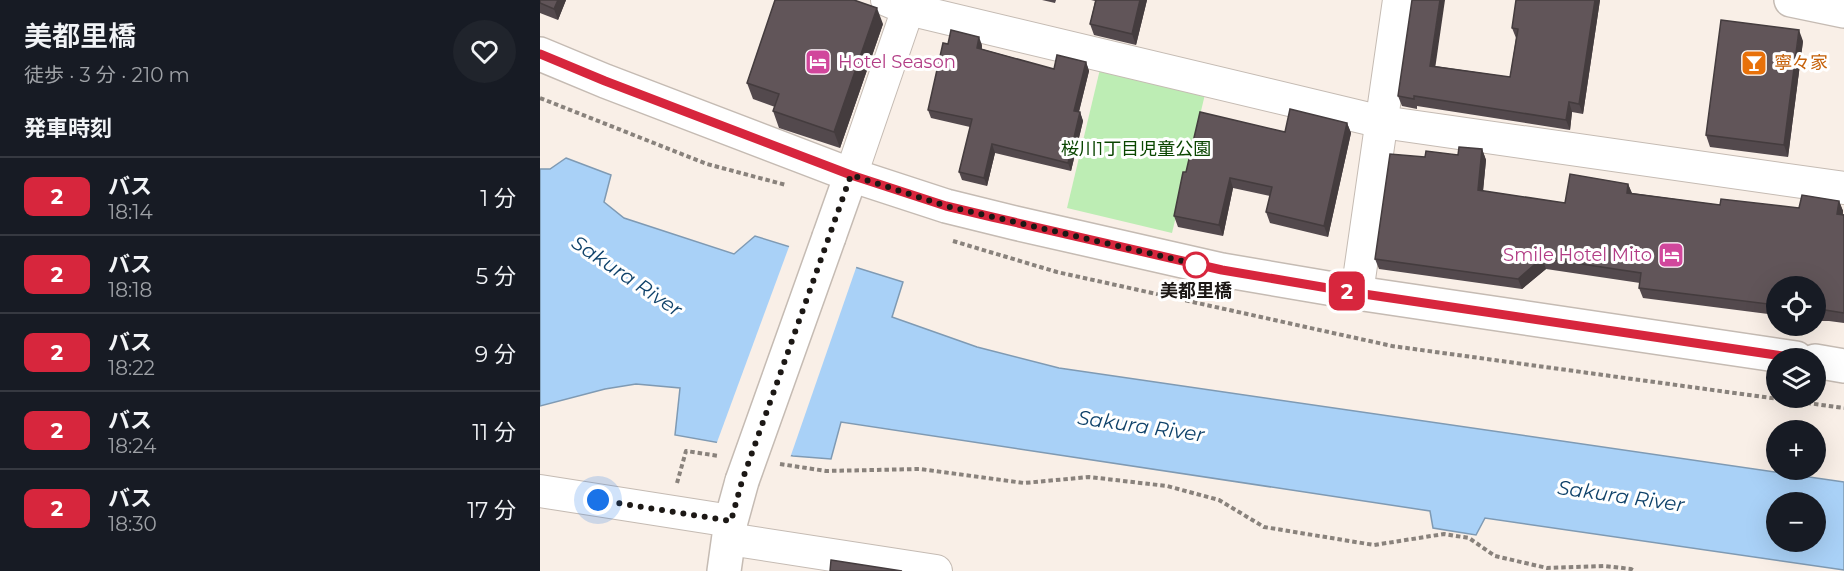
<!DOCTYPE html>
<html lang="ja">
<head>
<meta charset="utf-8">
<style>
  :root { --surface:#171b24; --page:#20242c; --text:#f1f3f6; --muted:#9ea1a6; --line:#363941 }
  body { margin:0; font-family:Montserrat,"Noto Sans JP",sans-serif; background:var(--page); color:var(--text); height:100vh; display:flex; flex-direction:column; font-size:22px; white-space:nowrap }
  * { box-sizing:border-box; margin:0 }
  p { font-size:20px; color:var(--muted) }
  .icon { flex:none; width:33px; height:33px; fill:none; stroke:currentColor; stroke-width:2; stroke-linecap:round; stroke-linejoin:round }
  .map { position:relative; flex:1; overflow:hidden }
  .panel { display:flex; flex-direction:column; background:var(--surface); width:540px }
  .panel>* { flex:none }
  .badge { padding:0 12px; border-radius:9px; font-size:21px; line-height:39px }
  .controls { position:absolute; left:1226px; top:276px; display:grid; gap:12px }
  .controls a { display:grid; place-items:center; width:60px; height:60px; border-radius:50%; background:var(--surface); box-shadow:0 6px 24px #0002; font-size:30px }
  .you { position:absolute; width:30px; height:30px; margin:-15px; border:4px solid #fff; border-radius:50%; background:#1a73e8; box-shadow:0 0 0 9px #1a73e833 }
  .map>.badge { position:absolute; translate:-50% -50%; box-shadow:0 0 0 3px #fff }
  h2 { padding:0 24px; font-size:22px; line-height:54px }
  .round { display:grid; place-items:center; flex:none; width:63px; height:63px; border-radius:32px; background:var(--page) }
  .head { display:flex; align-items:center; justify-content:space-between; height:102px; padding:0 24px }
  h1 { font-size:28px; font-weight:600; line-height:45px }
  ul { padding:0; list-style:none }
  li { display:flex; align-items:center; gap:18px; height:78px; padding:0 24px; border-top:2px solid var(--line) }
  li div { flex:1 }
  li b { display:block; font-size:22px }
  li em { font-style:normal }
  li .badge { min-width:66px; font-weight:700; text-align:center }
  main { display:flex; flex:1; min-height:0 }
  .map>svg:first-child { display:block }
</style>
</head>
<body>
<main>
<section class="panel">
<div class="head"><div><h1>美都里橋</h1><p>徒歩 · 3 分 · 210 m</p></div><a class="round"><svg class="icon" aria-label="heart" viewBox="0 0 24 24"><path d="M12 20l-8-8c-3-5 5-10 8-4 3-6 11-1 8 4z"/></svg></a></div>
<h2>発車時刻</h2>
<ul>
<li><span class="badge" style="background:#d7263d;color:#fff">2</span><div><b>バス</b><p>18:14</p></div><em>1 分</em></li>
<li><span class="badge" style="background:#d7263d;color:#fff">2</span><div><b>バス</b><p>18:18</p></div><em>5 分</em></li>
<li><span class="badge" style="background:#d7263d;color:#fff">2</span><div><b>バス</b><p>18:22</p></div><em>9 分</em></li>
<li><span class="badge" style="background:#d7263d;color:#fff">2</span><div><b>バス</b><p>18:24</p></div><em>11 分</em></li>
<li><span class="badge" style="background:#d7263d;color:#fff">2</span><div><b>バス</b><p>18:30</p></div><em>17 分</em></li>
</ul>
</section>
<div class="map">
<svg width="1304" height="571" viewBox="0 0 1304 571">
  <rect width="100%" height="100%" fill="#f9efe7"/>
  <path fill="#bdedb4" d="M561,65L666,90L632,233L527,208Z"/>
  <path fill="#a9d1f7" stroke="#7f9ab3" stroke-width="1.5" fill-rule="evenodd" d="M26,158L71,175L64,202L84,218L194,254L215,236L363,282L352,317L437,347L519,368L1304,482V570L945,518L936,535L893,528L890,511L301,422L291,459L253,456L135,435L140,388L96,384L65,389L0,406V169H10ZM1236,502H1275V542H1236Z"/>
  <path fill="#f9efe7" d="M250,244L317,265L250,458L176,445Z"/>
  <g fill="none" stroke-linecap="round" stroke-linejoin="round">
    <g stroke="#c5bbb3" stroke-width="34">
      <g id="minor">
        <path d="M347,0L368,9L842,122L1304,188"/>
        <path d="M311,175L371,0"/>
        <path d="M817,293L859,0"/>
        <path d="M0,491L191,521"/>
        <path d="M189,539L396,571"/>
      </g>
    </g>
    <g stroke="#c5bbb3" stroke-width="36">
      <g id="tertiary">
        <path d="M1251,0L1304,11"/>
        <path d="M0,54L65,81L311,175L406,206L475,223L682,270L817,293L1256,358"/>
        <path d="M289,237L311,175"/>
        <path d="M1275,361L1304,366"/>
        <path d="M184,571L191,521L202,481"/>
      </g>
    </g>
    <g stroke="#89827c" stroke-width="4" stroke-dasharray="4.5 3" stroke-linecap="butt">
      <path d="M0,98L167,164L246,185"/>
      <path d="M413,241L517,272L852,346L1304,408"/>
      <path d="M240,464L286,471L380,469L484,483L549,477L627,486L679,500L724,527L834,545L904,534L929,538L955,556L1007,568L1065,566L1091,569L1095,571"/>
      <path d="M137,483L146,451L179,456"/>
    </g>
    <use href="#minor" stroke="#fff" stroke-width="32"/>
    <use href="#tertiary" stroke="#fff" stroke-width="33"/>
    <g stroke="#c5bbb3" stroke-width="36" stroke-linecap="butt">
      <path id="tertiary-bridge" d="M202,481L289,237"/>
    </g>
    <use href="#tertiary-bridge" stroke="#fff" stroke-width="33"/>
  </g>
  <g fill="#53494d">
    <path d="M0,0H26L18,20L0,13Z"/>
    <path d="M502,0H516L515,3Z"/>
    <path d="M551,0H607L596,45L554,35L550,24L555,1Z"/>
    <path d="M976,0H1060L1043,114L1032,112L1030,130L877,106V109L862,106L858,96L895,66L970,77L976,38L972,28Z"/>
    <path d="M343,24L300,148L239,128L233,111L235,107L213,99L207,83Z"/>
    <path d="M1263,41L1248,157L1170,147L1166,135Z"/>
    <path d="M442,45V49L514,69L546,62L549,71L539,112H540L543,121L531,171L455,153L447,186L422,180L419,172L430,127L391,118L388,110Z"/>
    <path d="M807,123L811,133L788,237L730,223L726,212L730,196L693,188L683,236L638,227L634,216L646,172L745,132Z"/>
    <path d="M942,149L946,160L943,191L1025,203L1088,184L1092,193L1180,205L1259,208L1299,201L1303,211V214L1304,215V323L1289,321H1275V286H1236V315L1103,298L1099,288L1100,283L1006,269L982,289L839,269L835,259L885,157L918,155Z"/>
  </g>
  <g fill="#443c3e">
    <path d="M18,0H26L18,20L14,9Z"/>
    <path d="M600,0H607L596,45L592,34Z"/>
    <path d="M900,0H905L894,76L890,66Z"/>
    <path d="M1055,0H1060L1043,114L1039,104Z"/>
    <path d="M337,8L343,24L300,148L294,132Z"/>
    <path d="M1259,30L1263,41L1248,157L1244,145Z"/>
    <path d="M439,37L442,45L440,56L437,48Z"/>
    <path d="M546,62L549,71L537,119L534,111Z"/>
    <path d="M1029,102L1032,112L1030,130L1026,120Z"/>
    <path d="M540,112L543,121L531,171L528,163Z"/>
    <path d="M807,123L811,133L788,237L784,226Z"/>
    <path d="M452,144L455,153L447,186L444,178Z"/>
    <path d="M942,149L946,160L942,201L938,190Z"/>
    <path d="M690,178L693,188L683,236L679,225Z"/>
    <path d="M1088,184L1092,194L1087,193Z"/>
    <path d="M1299,201L1303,211L1301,224L1297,214Z"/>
    <path d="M1002,258L1006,269L982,289L978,279Z"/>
  </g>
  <g fill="#615559" stroke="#443c3e" stroke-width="1.5">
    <path d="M0,0H18L14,9L0,3Z"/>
    <path d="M235,0H314L337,8L294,132L233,111L239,94L207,83Z"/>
    <path d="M556,0H600L592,34L550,24Z"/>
    <path d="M872,0H900L890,66L970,77L978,29L972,28L976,0H1055L1039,104L1029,102L1026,120L874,96V99L858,96Z"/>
    <path d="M1181,20L1259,30L1244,145L1166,135Z"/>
    <path d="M411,30L439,37L437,48L514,69L517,55L546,62L534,111L540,112L528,163L452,144L444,178L419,172L432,119L388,110L403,43L408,44Z"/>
    <path d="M750,109L807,123L784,226L726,212L732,187L690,178L679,225L634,216L643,172H646L660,112L745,132Z"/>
    <path d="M919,147L942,149L938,190L1025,203L1030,174L1088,184L1087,193L1180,205L1181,199L1259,208L1262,195L1299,201L1297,214L1304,215V313L1285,310H1275V286H1236V305L1099,288L1101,273L1002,258L978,279L835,259L850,154L885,157L886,151L918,155Z"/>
    <path d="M291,560L362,571H290Z"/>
  </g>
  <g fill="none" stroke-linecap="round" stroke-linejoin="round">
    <g stroke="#fff" stroke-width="14">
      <path id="line" d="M0,54L65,81L311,175L406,206L452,217L682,270L817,293L1256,358"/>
    </g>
    <use href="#line" stroke="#d7263d" stroke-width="9"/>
    <path stroke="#1c1815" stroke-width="6" stroke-dasharray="0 10.8" d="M58,500L191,521L202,481L311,175L406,206L664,266L656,265"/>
  </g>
  <defs>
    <g id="hotel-square" transform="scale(1.35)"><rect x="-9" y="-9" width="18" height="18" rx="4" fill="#d1479c" stroke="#fff"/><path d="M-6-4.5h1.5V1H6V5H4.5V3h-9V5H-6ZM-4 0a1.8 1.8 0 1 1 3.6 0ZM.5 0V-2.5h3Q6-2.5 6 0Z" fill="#fff"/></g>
    <g id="bar-square" transform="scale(1.35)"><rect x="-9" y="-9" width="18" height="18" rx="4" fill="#e8710a" stroke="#fff"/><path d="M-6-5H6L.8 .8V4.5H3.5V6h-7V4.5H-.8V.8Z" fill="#fff"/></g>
  </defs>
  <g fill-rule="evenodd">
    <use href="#hotel-square" x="278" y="62"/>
    <use href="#bar-square" x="1214" y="63"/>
    <use href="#hotel-square" x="1131" y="255"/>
  </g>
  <circle fill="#fff" stroke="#d7263d" stroke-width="3" cx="656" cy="265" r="12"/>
  <g text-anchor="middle" stroke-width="6" stroke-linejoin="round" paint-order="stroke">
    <g font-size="18" fill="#b23c85" stroke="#fff" text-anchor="start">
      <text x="298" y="68">Hotel Season</text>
      <text x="1112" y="261" text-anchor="end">Smile Hotel Mito</text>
    </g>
    <g font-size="18" fill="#c56008" stroke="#fff" text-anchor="start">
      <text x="1234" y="69">寧々家</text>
    </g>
    <g font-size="18" fill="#0a4600" stroke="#fff">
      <text x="596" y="155">桜川1丁目児童公園</text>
    </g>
    <g font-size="18" font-weight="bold" fill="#1c1815" stroke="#fff">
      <text x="656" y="297">美都里橋</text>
    </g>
    <g font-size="20" font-style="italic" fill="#0f426a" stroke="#fff">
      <text transform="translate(87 276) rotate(34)" y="7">Sakura River</text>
      <text transform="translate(601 426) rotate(8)" y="7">Sakura River</text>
      <text transform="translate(1081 496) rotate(8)" y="7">Sakura River</text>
    </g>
  </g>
</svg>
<div class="controls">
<a><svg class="icon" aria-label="locate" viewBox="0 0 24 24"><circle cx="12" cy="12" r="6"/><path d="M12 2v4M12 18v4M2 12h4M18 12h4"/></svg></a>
<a><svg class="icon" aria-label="layers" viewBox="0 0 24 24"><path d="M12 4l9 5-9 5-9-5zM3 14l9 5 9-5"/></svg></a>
<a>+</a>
<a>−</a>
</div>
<div class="you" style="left:58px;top:500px"></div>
<b class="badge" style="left:807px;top:291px;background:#d7263d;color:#fff">2</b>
</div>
</main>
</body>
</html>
